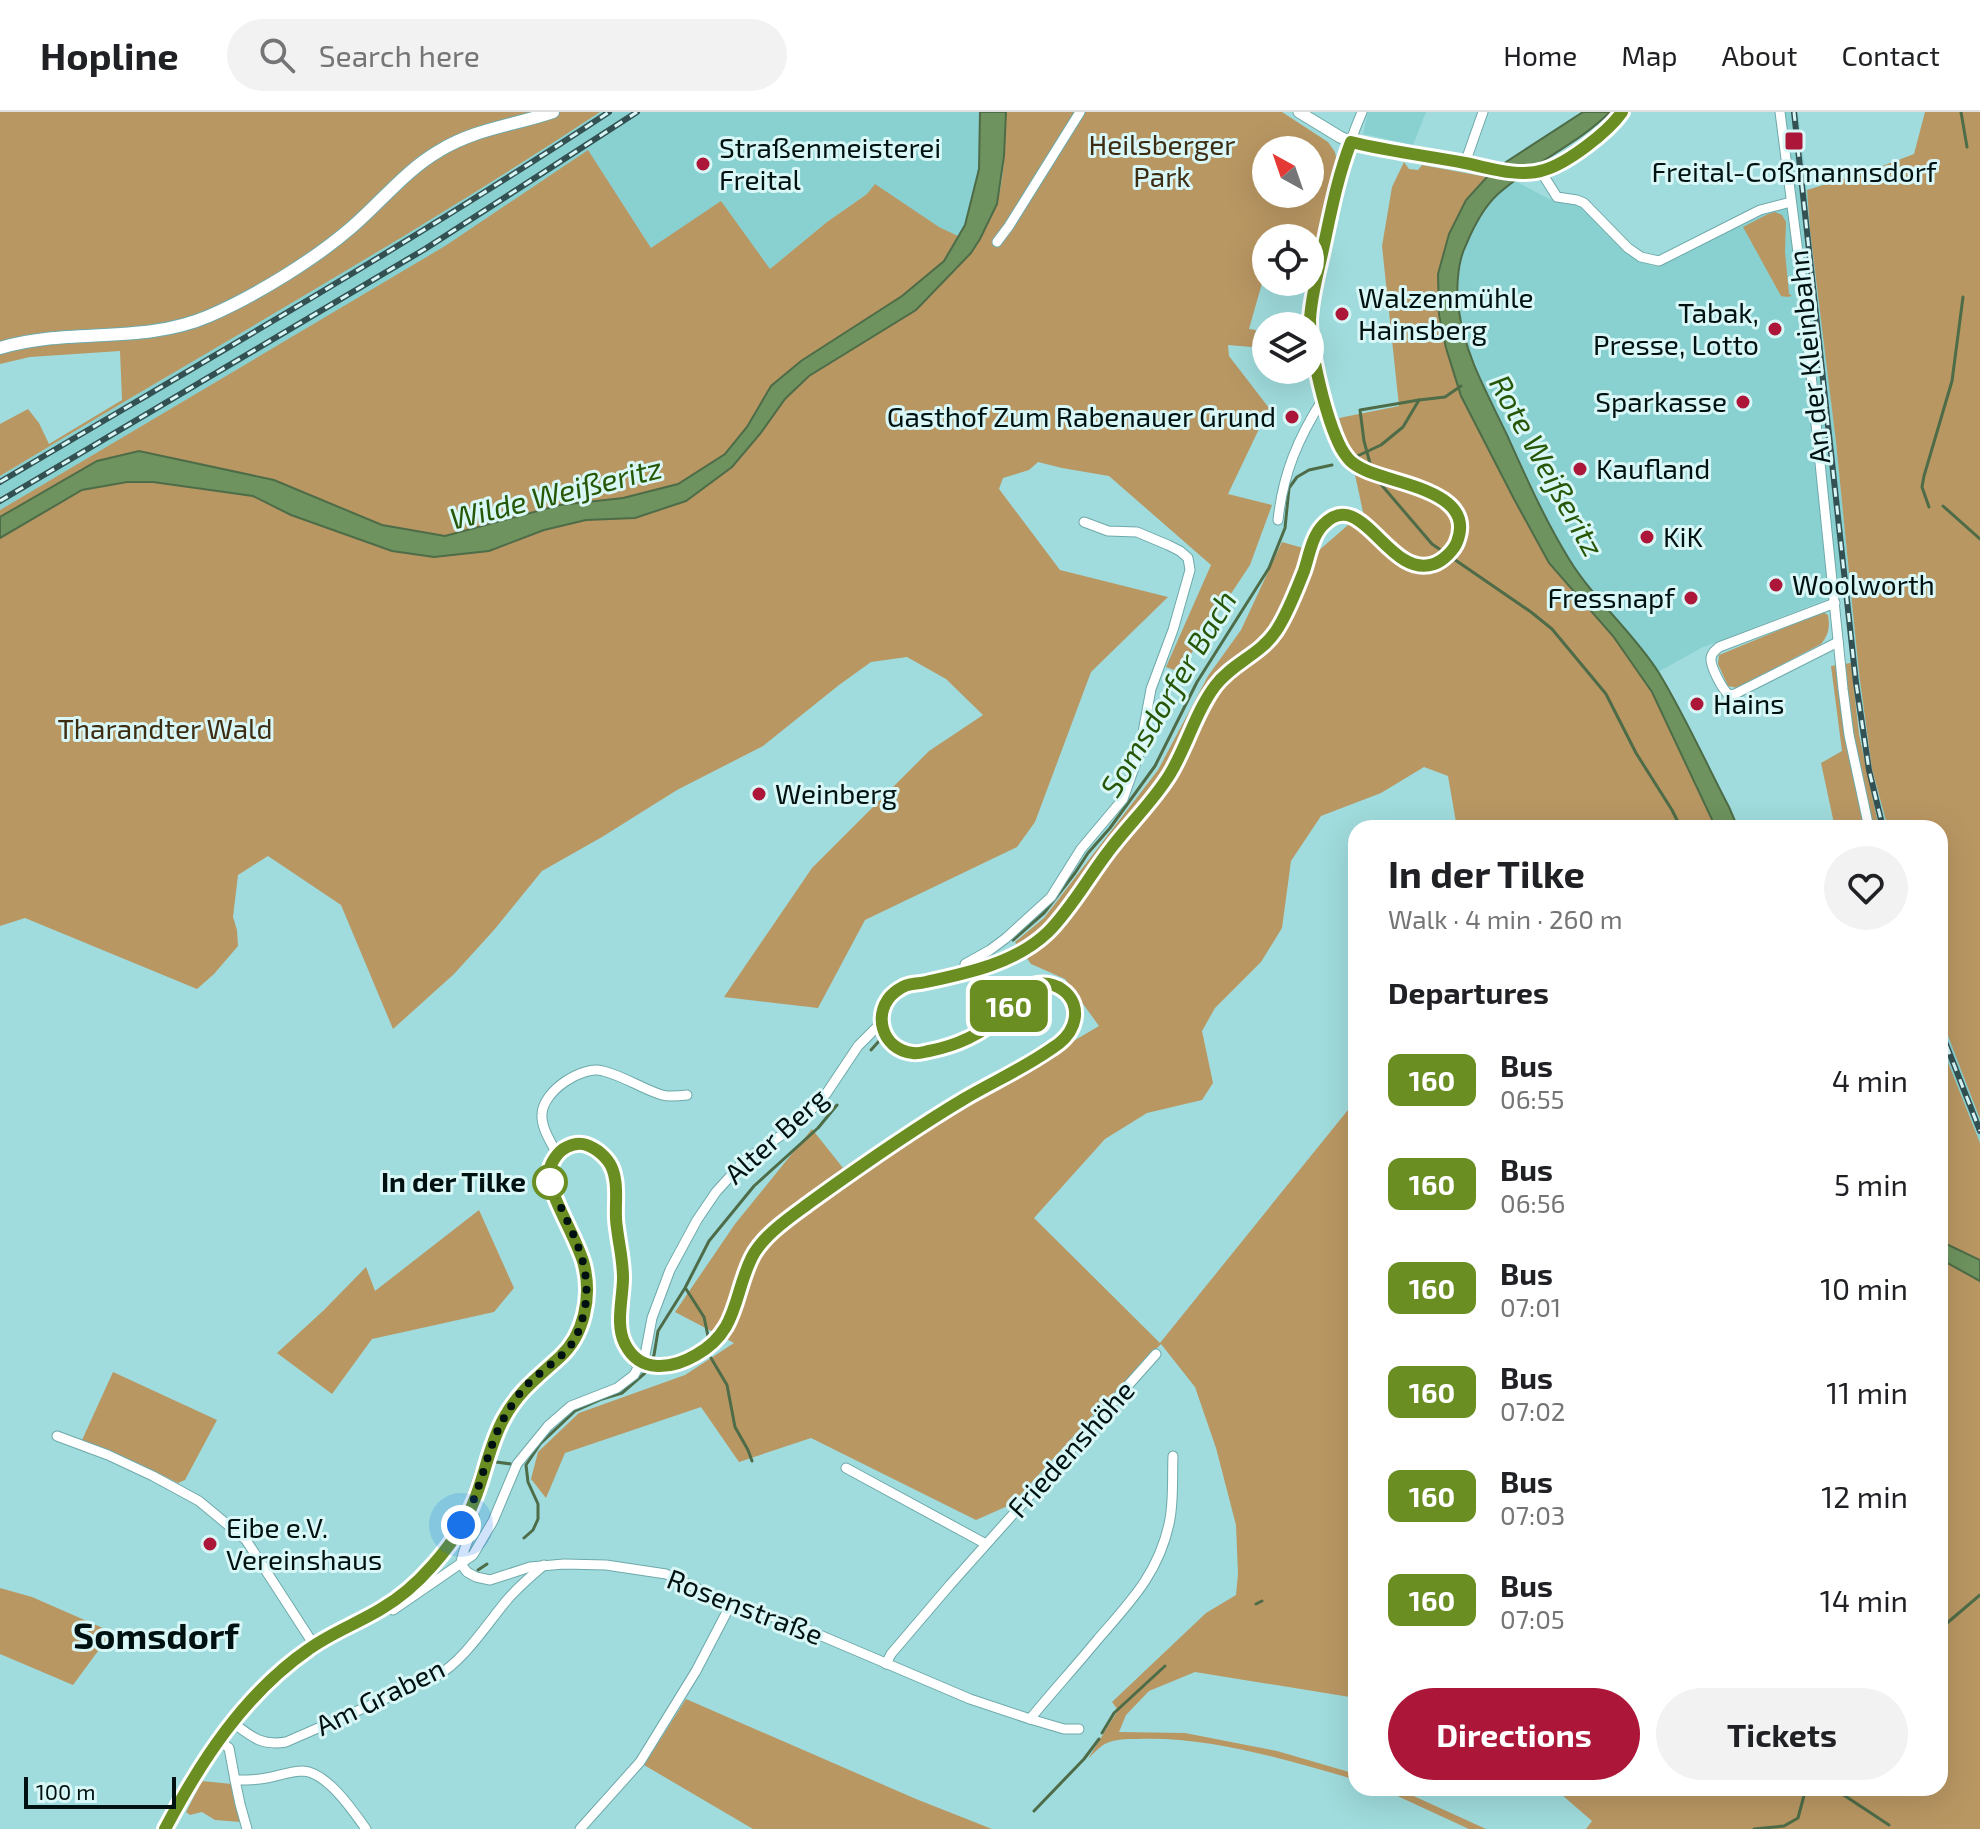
<!DOCTYPE html>
<html lang="en">
<head>
<meta charset="utf-8">
<style>
  :root { --surface:#fff; --page:#f2f2f2; --text:#202124; --muted:#757577; --line:#e0e0e0; --accent:#ac1638 }
  body { margin:0; font-family:"Exo 2",sans-serif; background:var(--page); color:var(--text); height:100vh; display:flex; flex-direction:column; font-size:30px; white-space:nowrap }
  * { box-sizing:border-box; margin:0 }
  p { font-size:26px; color:var(--muted) }
  .icon { flex:none; width:44px; height:44px; fill:none; stroke:currentColor; stroke-width:2; stroke-linecap:round; stroke-linejoin:round }
  .map { position:relative; flex:1; overflow:hidden }
  .panel { position:absolute; left:1348px; top:708px; width:600px; height:976px; display:flex; flex-direction:column; background:var(--surface); border-radius:24px; box-shadow:0 8px 32px #0002 }
  .panel>* { flex:none }
  .badge { padding:0 16px; border-radius:12px; font-size:28px; line-height:52px }
  .needle { width:52px; rotate:320deg }
  .tools { position:absolute; left:1252px; top:24px; display:grid; gap:16px }
  .tools a { display:grid; place-items:center; width:72px; height:72px; border-radius:50%; background:var(--surface); box-shadow:0 8px 32px #0002; font-size:40px }
  .scale { position:absolute; left:24px; bottom:20px; width:152px; box-sizing:border-box; padding-left:8px; border:4px solid #011; border-top:0; font-size:22px; line-height:28px; white-space:nowrap; color:#011; -webkit-text-stroke:6px #d9f7f7; paint-order:stroke }
  .you { position:absolute; width:40px; height:40px; margin:-20px; border:6px solid #fff; border-radius:50%; background:#1a73e8; box-shadow:0 0 0 12px #1a73e833 }
  .map>.badge { position:absolute; translate:-50% -50%; box-shadow:0 0 0 4px #fff }
  h2 { padding:0 40px; font-size:30px; line-height:72px }
  .round { display:grid; place-items:center; flex:none; width:84px; height:84px; border-radius:42px; background:var(--page) }
  .overview { display:flex; align-items:center; justify-content:space-between; height:136px; padding:0 40px }
  h1 { font-size:38px; font-weight:700; line-height:60px }
  .cta { display:flex; gap:16px; margin-top:auto; padding:16px 40px }
  .cta a { flex:1; height:92px; border-radius:48px; background:var(--accent); color:#fff; font-size:32px; font-weight:700; line-height:92px; text-align:center }
  .cta a+a { background:var(--page); color:var(--text) }
  ul { padding:0; list-style:none }
  li { display:flex; align-items:center; gap:24px; height:104px; padding:0 40px }
  li div { flex:1 }
  li b { display:block; font-size:30px }
  li em { font-style:normal }
  li .badge { min-width:88px; font-weight:700; text-align:center }
  header { display:flex; align-items:center; gap:48px; box-sizing:border-box; height:112px; padding:0 40px; background:var(--surface); border-bottom:2px solid var(--line) }
  header strong { font-size:38px }
  nav { display:flex; gap:44px; margin-inline-start:auto; font-size:28px }
  .search { width:560px; height:72px; background:var(--page); display:flex; align-items:center; gap:20px; box-sizing:border-box; padding:0 28px; border-radius:44px; color:var(--muted); font-size:30px }
  .map>svg:first-child { display:block }
</style>
</head>
<body>
<header>
<strong>Hopline</strong>
<div class="search"><svg class="icon" aria-label="search" viewBox="0 0 24 24"><circle cx="10" cy="10" r="6"/><path d="M15 15l6 6"/></svg>Search here</div>
<nav><a>Home</a><a>Map</a><a>About</a><a>Contact</a></nav>
</header>
<div class="map">
<svg width="1980" height="1717" viewBox="0 0 1980 1717">
  <rect width="100%" height="100%" fill="#a0dcdd"/>
  <g fill="#89d0d1">
    <path d="M600,0H980L979,57L965,113L958,124L867,82L827,110L770,157L651,136L588,39L446,134L0,398V364L408,121L513,57Z"/>
    <path d="M1368,0H1426L1413,33L1363,22Z"/>
    <path d="M1785,0H1798L1836,330L1859,561L1872,657L1888,716H1879L1866,661L1854,580L1843,481L1701,536L1658,560L1642,537L1587,472L1569,448L1550,412L1485,276L1465,226L1459,197V162L1464,136L1478,109L1496,84L1515,69L1549,87L1587,91L1652,154L1796,85Z"/>
    <path d="M1940,903L1980,1007V1031L1940,930Z"/>
  </g>
  <g fill="#b99763" fill-rule="evenodd">
    <path d="M0,0H600C405,129 200,243 0,364V312L28,297L39,311L49,332L122,288L120,239L30,245L0,252Z"/>
    <path d="M1006,0H1282L1328,30L1335,40L1337,51L1313,158L1310,157V126H1266V157L1249,217L1256,218L1252,235L1228,233L1229,244L1269,296L1228,382L1272,393L1250,453L1179,560L1166,555L1211,453L1109,364L1062,356L1038,350L1029,358L1003,366L999,377L1060,458L1168,485L1091,560L1035,710L1017,735L865,808L818,896L724,885L812,756L929,639L983,603L946,567L907,545L871,550L839,573L763,634L677,678L602,725L542,759L494,818L454,862L393,917L341,793L268,744L238,763L233,805L237,818L238,834L214,862L197,877L25,806L0,814V426L82,378L127,370H153L253,384L291,403L392,439L544,418L586,408L635,406L686,389L760,322L785,287L809,264L848,238L956,157C973,138 987,118 996,94C1005,67 1005,29 1006,0ZM1266,38H1310V82H1266Z"/>
    <path d="M1925,0H1980V1007L1940,903V716H1888L1872,657L1859,561L1836,330L1810,118L1807,78L1872,58L1914,42Z"/>
    <path d="M588,38L651,136L721,89L770,157L827,110L867,82L875,72L939,115L958,124L944,149L903,184L801,249L771,274L747,315L725,342L678,372L623,386L560,393L445,424L382,413L274,368L139,339L97,349L0,405V398L445,134Z"/>
    <path d="M1404,50L1409,57L1418,58L1422,53L1487,65L1466,88L1449,122L1438,162L1446,236L1613,524L1652,580L1716,716H1457L1448,664L1424,655L1381,681L1321,704L1291,749L1282,816L1261,850L1215,896L1202,919L1213,971L1202,988L1147,1001L1105,1027L1034,1106L1160,1231L1356,988V1586L1195,1560L1149,1579L1126,1603L1119,1620L1185,1621L1277,1639L1356,1662V1668C1287,1648 1209,1624 1137,1627C1128,1627 1115,1627 1107,1631C1100,1634 1093,1642 1088,1647L1118,1598L1112,1590L1206,1501L1236,1483L1238,1462L1236,1413L1216,1336L1195,1275L1161,1232L1101,1294L1012,1392L976,1408L811,1326L739,1350L701,1295L565,1341L546,1386L531,1367L538,1340L579,1301L685,1263L734,1231L675,1200L735,1112L812,1017L843,1056L942,991L949,1002L1099,914L1065,867L1031,852L1015,830L1044,806L1158,658L1208,564L1241,518L1282,430L1317,440L1363,400L1351,344L1339,306L1399,294L1382,134L1392,75Z"/>
    <path d="M1775,100L1782,103L1786,110L1785,140L1789,182L1792,184L1787,185L1781,184L1743,115L1768,102Z"/>
    <path d="M1823,500L1828,503C1830,514 1829,523 1821,532L1737,576L1728,574L1718,552L1719,543Z"/>
    <path d="M1851,551L1859,622L1879,716H1835L1821,651L1842,639L1831,554Z"/>
    <path d="M1940,930L1980,1031V1148L1940,1129Z"/>
    <path d="M479,1098L514,1176L494,1200L372,1227L332,1282L277,1241L324,1198L366,1155L375,1179Z"/>
    <path d="M1940,1147L1980,1169V1717H1586L1592,1709L1554,1676H1940Z"/>
    <path d="M113,1260L217,1308L185,1368L178,1371L160,1362L147,1360L82,1328Z"/>
    <path d="M0,1476L32,1485L112,1520L73,1573L0,1542Z"/>
    <path d="M686,1587L916,1687L992,1717H753L644,1653Z"/>
    <path d="M202,1669L232,1672L241,1710L215,1708L202,1700L190,1703L186,1700Z"/>
    <path d="M1380,1676H1396L1486,1717H1469Z"/>
  </g>
  <g fill="#6e935e" stroke="#4d6c47" stroke-width="2">
    <path d="M980,0H1006L1004,44L997,92L980,127L971,141L916,198L809,264L785,287L760,322L732,355L686,389L635,406L586,408L544,418L489,439L434,445L392,439L291,403L253,384L153,370H127L82,378L0,426V405L97,349L139,339L274,368L382,413L445,424L560,393L623,386L678,372L725,342L747,315L771,274L801,249L902,184L944,149L965,113L979,57Z"/>
    <path d="M1583,0H1610C1577,33 1532,51 1498,82C1484,95 1473,116 1466,133C1457,151 1456,179 1459,199C1465,243 1488,283 1507,323C1526,365 1545,408 1569,447C1594,488 1633,520 1659,561C1685,604 1706,651 1729,695L1738,716H1716L1652,580L1613,524L1549,451L1514,387L1461,284L1446,236L1439,203L1438,162L1449,122L1466,88L1487,65L1506,50Z"/>
    <path d="M1940,1129L1980,1148V1169L1940,1147Z"/>
  </g>
  <g fill="none" stroke-linecap="round" stroke-linejoin="round">
    <g stroke="#4d6c47" stroke-width="3">
      <path d="M1961,0L1967,35"/>
      <path d="M1353,346L1381,333L1403,315L1419,288L1445,285L1461,274"/>
      <path d="M1371,355L1364,329L1360,298L1419,288"/>
      <path d="M1373,363L1432,432L1531,500L1552,517L1606,582L1636,641L1672,698L1681,716"/>
      <path d="M1943,394L1980,427"/>
      <path d="M1929,395L1922,375L1924,364L1952,269L1963,185"/>
      <path d="M1013,828L1044,801L1075,761L1088,741L1110,716L1155,654L1197,570L1269,456L1285,416L1289,376L1297,365L1309,358L1332,353"/>
      <path d="M871,938L880,928"/>
      <path d="M686,1177L704,1205L708,1224"/>
      <path d="M618,1231L623,1241"/>
      <path d="M711,1246L727,1273L735,1315L748,1338L752,1349"/>
      <path d="M628,1248L632,1253"/>
      <path d="M496,1350L511,1352"/>
      <path d="M467,1388L480,1348"/>
      <path d="M524,1426L533,1418L538,1407V1392L528,1370L526,1353L540,1332L575,1299L602,1287L622,1281L645,1261L654,1243L658,1219L685,1176L709,1129L754,1074L818,1016L837,993"/>
      <path d="M478,1458L487,1452"/>
      <path d="M1256,1492L1262,1489"/>
      <path d="M1940,1517L1980,1483"/>
      <path d="M1102,1621L1114,1601L1165,1554"/>
      <path d="M1833,1676L1889,1713"/>
      <path d="M1034,1699L1084,1647L1099,1627"/>
      <path d="M1754,1717L1784,1714L1798,1706L1806,1676"/>
    </g>
    <g stroke="#6ea9aa" stroke-width="11">
      <g id="minor">
        <path d="M1780,0L1801,164L1843,577L1849,623L1869,716"/>
        <path d="M1465,51L1483,0"/>
        <path d="M1543,59L1545,66L1557,85L1577,88L1584,91L1628,136L1641,145L1659,149L1760,98L1791,90"/>
        <path d="M997,130L1009,114L1080,0"/>
        <path d="M1278,408C1283,362 1298,326 1323,287"/>
        <path d="M1835,491L1719,535C1715,539 1712,540 1711,546C1710,554 1722,577 1729,583L1735,582L1838,530"/>
        <path d="M965,860V852L990,838L1006,826L1051,785L1081,737L1123,687L1139,642L1151,577L1173,518L1190,458L1188,446L1180,439L1168,433L1137,420L1108,419L1084,410"/>
        <path d="M557,1042C551,1030 541,1016 542,1002C543,979 582,953 603,959C624,964 642,977 662,983C669,985 679,984 687,983"/>
        <path d="M57,1324L108,1343L153,1364L199,1389L246,1428L314,1533"/>
        <path d="M846,1356L986,1432"/>
        <path d="M469,1401L474,1403C475,1421 462,1435 461,1452L467,1460L476,1465L490,1468L530,1455L564,1452L606,1453L666,1462L731,1492L789,1510L970,1587L1030,1607L1064,1617H1079"/>
        <path d="M393,1498L473,1443L493,1409L517,1352L548,1314L571,1294L617,1276L634,1263L645,1243L652,1206L670,1158L697,1108L716,1080L745,1048L798,1012L826,982L858,934L876,916L881,914"/>
        <path d="M886,1552L891,1542L949,1474L1156,1242"/>
        <path d="M1030,1607C1052,1580 1076,1554 1098,1527C1130,1490 1158,1462 1169,1412C1174,1390 1172,1367 1173,1344"/>
        <path d="M232,1610C252,1625 261,1634 286,1630L435,1565C464,1549 486,1513 507,1488C518,1475 531,1464 544,1453"/>
        <path d="M219,1629L229,1636L235,1668C243,1668 252,1668 260,1667C274,1666 288,1659 303,1659C327,1660 353,1699 366,1717"/>
        <path d="M235,1668L240,1692L247,1717"/>
        <path d="M165,1717C201,1648 245,1580 310,1536C333,1520 360,1510 384,1495C398,1487 411,1475 423,1463C446,1441 467,1410 478,1380C488,1353 492,1327 507,1302C512,1294 520,1281 526,1274C541,1258 563,1247 575,1228C580,1220 583,1206 585,1196C590,1159 579,1133 563,1100C561,1096 550,1074 549,1070C547,1057 551,1048 561,1040C570,1032 580,1030 591,1035C601,1039 610,1049 613,1059C618,1074 614,1093 616,1109C618,1132 624,1152 623,1176C622,1192 618,1210 623,1226C628,1241 643,1255 660,1255C678,1256 707,1240 719,1226C742,1201 739,1161 759,1135C775,1113 802,1096 823,1081C860,1055 897,1030 935,1006C963,988 992,971 1021,955C1035,947 1053,939 1064,927C1071,919 1076,909 1075,897C1071,873 1043,866 1024,878C1010,886 1003,904 989,914C973,925 931,944 911,941C900,940 890,932 885,922C879,911 879,901 885,891C895,874 912,873 929,869C950,865 973,859 994,851C1010,846 1025,839 1038,828C1069,805 1087,767 1111,736C1131,710 1157,686 1172,657C1188,628 1197,593 1219,568C1230,554 1246,549 1259,538C1266,533 1275,520 1280,512C1291,493 1299,471 1307,451C1310,443 1315,426 1319,420C1353,369 1384,445 1411,453C1416,455 1422,454 1428,453C1439,451 1448,446 1455,435C1492,372 1364,375 1343,341C1340,336 1339,330 1337,325C1325,292 1311,246 1310,211C1310,189 1316,167 1321,145C1332,96 1342,46 1362,0"/>
        <path d="M580,1717L640,1650L696,1559L731,1492"/>
      </g>
    </g>
    <g stroke="#6ea9aa" stroke-width="13">
      <path id="tertiary" d="M1299,0L1340,25L1351,30C1388,39 1427,44 1465,51C1490,56 1519,66 1544,58C1568,51 1607,20 1622,0"/>
    </g>
    <g stroke="#6ea9aa" stroke-width="14">
      <path id="secondary" d="M0,236C68,215 142,233 209,204C255,184 314,148 352,115C381,90 406,58 439,39C474,17 515,13 553,0"/>
    </g>
    <use href="#minor" stroke="#fff" stroke-width="9"/>
    <use href="#tertiary" stroke="#fff" stroke-width="11"/>
    <use href="#secondary" stroke="#fff" stroke-width="12"/>
    <g stroke="#335152" stroke-width="6">
      <g id="rail">
        <path d="M1794,0L1856,571L1869,658L1883,716"/>
        <path d="M0,370C204,249 411,131 609,0"/>
        <path d="M0,389L425,137L637,0"/>
        <path d="M1940,917L1980,1019"/>
      </g>
    </g>
    <use href="#rail" stroke="#d9f7f7" stroke-width="3" stroke-dasharray="9" stroke-linecap="butt"/>
  </g>
  <g fill="none" stroke-linecap="round" stroke-linejoin="round">
    <g stroke="#fff" stroke-width="18">
      <path id="line" d="M165,1717C201,1649 244,1582 309,1537C331,1521 358,1511 381,1497C400,1486 418,1470 432,1454C450,1434 467,1409 476,1384C486,1358 490,1331 504,1306C519,1279 537,1266 560,1245C584,1223 592,1185 584,1153C579,1130 547,1080 549,1061C550,1051 558,1039 567,1035C579,1029 588,1032 598,1039C608,1047 613,1054 615,1067C618,1083 614,1100 617,1116C619,1133 623,1148 623,1166C623,1186 615,1213 625,1232C640,1262 672,1257 696,1243C739,1219 733,1183 752,1145C764,1122 792,1104 812,1089C862,1053 912,1018 964,987C993,970 1024,956 1051,937C1061,931 1069,924 1073,913C1084,882 1049,861 1024,877C1013,884 1011,892 1002,902C984,922 955,934 929,939C924,940 918,942 913,941C881,938 871,899 895,880C908,870 912,873 926,870C968,861 1016,851 1048,820C1071,797 1088,766 1108,740C1127,714 1153,690 1170,662C1187,634 1195,601 1215,574C1232,551 1260,543 1276,519C1288,501 1296,479 1304,459C1309,444 1312,424 1323,413C1362,372 1388,468 1434,452C1443,449 1454,438 1457,430C1477,379 1394,372 1365,358C1352,352 1348,348 1341,336C1326,307 1310,240 1310,208C1311,186 1317,164 1322,142C1330,105 1337,66 1351,30C1388,39 1427,44 1465,51C1490,56 1519,66 1544,58C1568,51 1608,20 1622,0"/>
    </g>
    <use href="#line" stroke="#6b8e23" stroke-width="12"/>
    <path stroke="#011" stroke-width="8" stroke-dasharray="0 14.4" d="M461,1413C482,1380 485,1340 504,1306C510,1296 517,1284 525,1275C537,1262 553,1252 566,1239C577,1227 580,1216 584,1201C595,1150 567,1114 549,1068L550,1070"/>
  </g>
  <g fill="#ac1638" stroke="#d9f7f7" stroke-width="3">
    <rect x="1784" y="19" width="20" height="20" rx="4"/>
    <circle cx="703" cy="52" r="8"/>
    <circle cx="1342" cy="202" r="8"/>
    <circle cx="1775" cy="217" r="8"/>
    <circle cx="1743" cy="290" r="8"/>
    <circle cx="1292" cy="305" r="8"/>
    <circle cx="1580" cy="357" r="8"/>
    <circle cx="1647" cy="425" r="8"/>
    <circle cx="1776" cy="473" r="8"/>
    <circle cx="1691" cy="486" r="8"/>
    <circle cx="1697" cy="592" r="8"/>
    <circle cx="759" cy="682" r="8"/>
    <circle cx="210" cy="1432" r="8"/>
  </g>
  <circle fill="#fff" stroke="#6b8e23" stroke-width="4" cx="550" cy="1070" r="16"/>
  <g text-anchor="middle" stroke-width="6" stroke-linejoin="round" paint-order="stroke">
    <g font-size="28" fill="#3d2c12" stroke="#d9f7f7">
      <text x="1162" y="43">Heilsberger<tspan x="1162" dy="32">Park</tspan></text>
      <text x="165" y="627">Tharandter Wald</text>
    </g>
    <g font-size="28" fill="#011" stroke="#d9f7f7" text-anchor="start">
      <text x="719" y="46">Straßenmeisterei<tspan x="719" dy="32">Freital</tspan></text>
      <text x="1794" y="70" text-anchor="middle">Freital-Coßmannsdorf</text>
      <text x="1358" y="196">Walzenmühle<tspan x="1358" dy="32">Hainsberg</tspan></text>
      <text x="1759" y="211" text-anchor="end">Tabak,<tspan x="1759" dy="32">Presse, Lotto</tspan></text>
      <text x="1727" y="300" text-anchor="end">Sparkasse</text>
      <text x="1276" y="315" text-anchor="end">Gasthof Zum Rabenauer Grund</text>
      <text x="1596" y="367">Kaufland</text>
      <text x="1663" y="435">KiK</text>
      <text x="1792" y="483">Woolworth</text>
      <text x="1675" y="496" text-anchor="end">Fressnapf</text>
      <text x="1713" y="602">Hains</text>
      <text x="775" y="692">Weinberg</text>
      <text x="226" y="1426">Eibe e.V.<tspan x="226" dy="32">Vereinshaus</tspan></text>
    </g>
    <g font-size="28" fill="#011" stroke="#d9f7f7">
      <text transform="translate(1809 245) rotate(-96)" y="10">An der Kleinbahn</text>
      <text transform="translate(776 1024) rotate(-42)" y="10">Alter Berg</text>
      <text transform="translate(1071 1337) rotate(-48)" y="10">Friedenshöhe</text>
      <text transform="translate(745 1495) rotate(21)" y="10">Rosenstraße</text>
      <text transform="translate(380 1585) rotate(-26)" y="10">Am Graben</text>
    </g>
    <g font-size="28" font-weight="bold" fill="#011" stroke="#d9f7f7" text-anchor="end">
      <text x="526" y="1080">In der Tilke</text>
    </g>
    <g font-size="30" font-style="italic" fill="#265706" stroke="#d9f7f7">
      <text transform="translate(1546 354) rotate(61)" y="10">Rote Weißeritz</text>
      <text transform="translate(556 382) rotate(-14)" y="10">Wilde Weißeritz</text>
      <text transform="translate(1169 582) rotate(-59)" y="10">Somsdorfer Bach</text>
    </g>
    <g font-size="36" font-weight="bold" fill="#011" stroke="#d9f7f7">
      <text x="156" y="1537">Somsdorf</text>
    </g>
  </g>
</svg>
<div class="tools">
<a><svg class="needle" viewBox="-14 -14 28 28"><path d="M0-13l5 13h-10z" fill="#e53935"/><path d="M0 13l5-13h-10z" fill="#757577"/></svg></a>
<a><svg class="icon" aria-label="locate" viewBox="0 0 24 24"><circle cx="12" cy="12" r="6"/><path d="M12 2v4M12 18v4M2 12h4M18 12h4"/></svg></a>
<a><svg class="icon" aria-label="layers" viewBox="0 0 24 24"><path d="M12 4l9 5-9 5-9-5zM3 14l9 5 9-5"/></svg></a>
</div>
<div class="scale">100 m</div>
<div class="you" style="left:461px;top:1413px"></div>
<b class="badge" style="left:1009px;top:894px;background:#6b8e23;color:#fff">160</b>
<section class="panel">
<div class="overview"><div><h1>In der Tilke</h1><p>Walk · 4 min · 260 m</p></div><a class="round"><svg class="icon" aria-label="heart" viewBox="0 0 24 24"><path d="M12 20l-8-8c-3-5 5-10 8-4 3-6 11-1 8 4z"/></svg></a></div>
<h2>Departures</h2>
<ul>
<li><span class="badge" style="background:#6b8e23;color:#fff">160</span><div><b>Bus</b><p>06:55</p></div><em>4 min</em></li>
<li><span class="badge" style="background:#6b8e23;color:#fff">160</span><div><b>Bus</b><p>06:56</p></div><em>5 min</em></li>
<li><span class="badge" style="background:#6b8e23;color:#fff">160</span><div><b>Bus</b><p>07:01</p></div><em>10 min</em></li>
<li><span class="badge" style="background:#6b8e23;color:#fff">160</span><div><b>Bus</b><p>07:02</p></div><em>11 min</em></li>
<li><span class="badge" style="background:#6b8e23;color:#fff">160</span><div><b>Bus</b><p>07:03</p></div><em>12 min</em></li>
<li><span class="badge" style="background:#6b8e23;color:#fff">160</span><div><b>Bus</b><p>07:05</p></div><em>14 min</em></li>
</ul>
<div class="cta"><a>Directions</a><a>Tickets</a></div>
</section>
</div>
</body>
</html>
